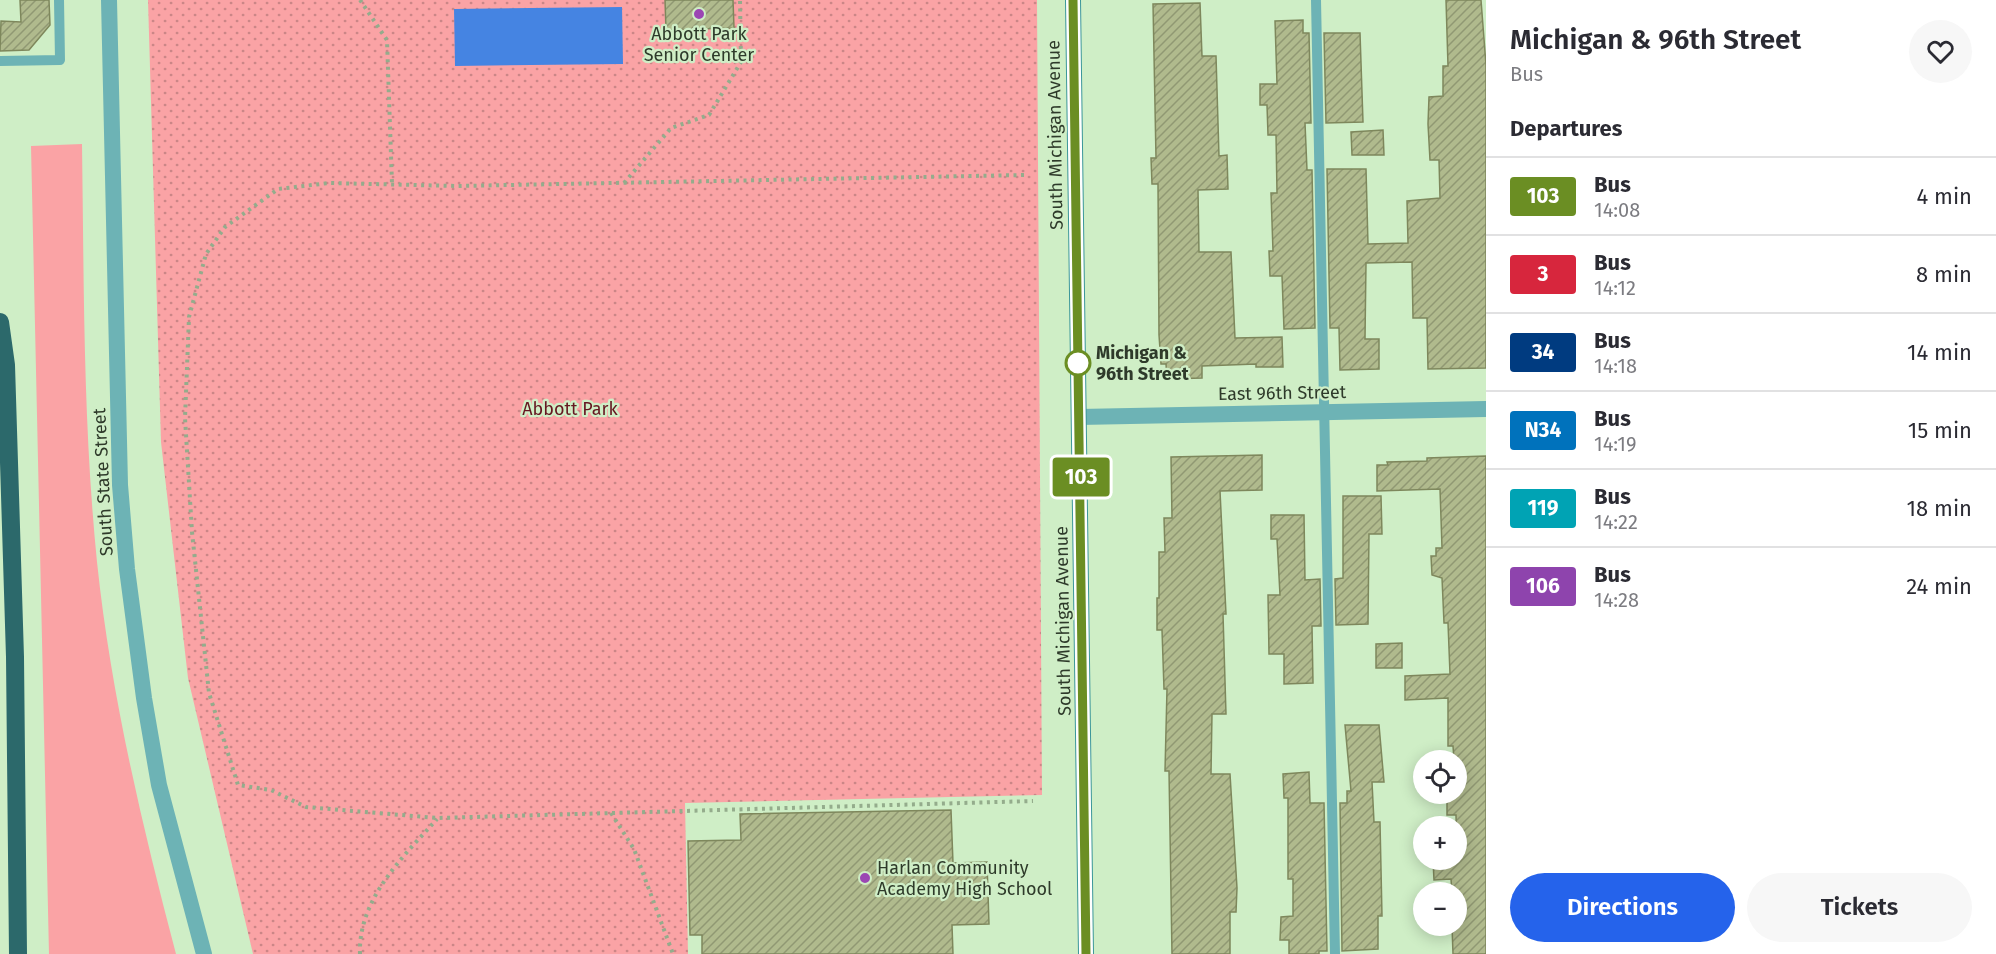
<!DOCTYPE html>
<html lang="en">
<head>
<meta charset="utf-8">
<style>
  :root { --surface:#fff; --page:#f7f7f7; --text:#2b2b33; --muted:#7c7c81; --line:#e1e1e2; --accent:#2563eb }
  body { margin:0; font-family:"Fira Sans",sans-serif; background:var(--page); color:var(--text); height:100vh; display:flex; flex-direction:column; font-size:22px; white-space:nowrap }
  * { box-sizing:border-box; margin:0 }
  p { font-size:20px; color:var(--muted) }
  .icon { flex:none; width:33px; height:33px; fill:none; stroke:currentColor; stroke-width:2; stroke-linecap:round; stroke-linejoin:round }
  .map { position:relative; flex:1; overflow:hidden }
  .drawer { display:flex; flex-direction:column; background:var(--surface); width:510px }
  .drawer>* { flex:none }
  .badge { padding:0 12px; border-radius:4px; font-size:21px; line-height:39px }
  .controls { position:absolute; left:1413px; top:750px; display:grid; gap:12px }
  .controls a { display:grid; place-items:center; width:54px; height:54px; border-radius:50%; background:var(--surface); box-shadow:0 3px 15px #0003; font-size:30px }
  .map>.badge { position:absolute; translate:-50% -50%; box-shadow:0 0 0 3px #fff }
  h2 { padding:0 24px; font-size:22px; line-height:54px }
  .round { display:grid; place-items:center; flex:none; width:63px; height:63px; border-radius:32px; background:var(--page) }
  .summary { display:flex; align-items:center; justify-content:space-between; height:102px; padding:0 24px }
  h1 { font-size:28px; font-weight:600; line-height:45px }
  .button { display:flex; gap:12px; margin-top:auto; padding:12px 24px }
  .button a { flex:1; height:69px; border-radius:36px; background:var(--accent); color:#fff; font-size:24px; font-weight:600; line-height:69px; text-align:center }
  .button a+a { background:var(--page); color:var(--text) }
  ul { padding:0; list-style:none }
  li { display:flex; align-items:center; gap:18px; height:78px; padding:0 24px; border-top:2px solid var(--line) }
  li div { flex:1 }
  li b { display:block; font-size:22px }
  li em { font-style:normal }
  li .badge { min-width:66px; font-weight:700; text-align:center }
  main { display:flex; flex:1; min-height:0 }
  .map>svg:first-child { display:block }
</style>
</head>
<body>
<main>
<div class="map">
<svg width="1486" height="954" viewBox="0 0 1486 954">
  <defs>
    <pattern id="park-dots" width="8" height="8" patternUnits="userSpaceOnUse" patternTransform="scale(1.5)"><rect width="8" height="8" fill="#faa3a5"/><path d="M2 2h.1M6 6h.1" fill="none" stroke="#cb8687" stroke-width="1.8" stroke-linecap="round"/></pattern>
    <pattern id="building-hatch" width="6" height="6" patternUnits="userSpaceOnUse" patternTransform="scale(1.5)"><rect width="6" height="6" fill="#b0ba8d"/><path d="M-1 1l2-2M0 6l6-6M5 7l2-2" fill="none" stroke="#909873"/></pattern>
  </defs>
  <rect width="100%" height="100%" fill="#cfeec6"/>
  <path fill="#faa3a5" d="M82,144C84,284 83,423 97,562C111,695 142,825 176,954H49L31,146Z"/>
  <path fill="url(#park-dots)" d="M148,0H1037L1042,795L685,803L688,954H253L188,678L161,442Z"/>
  <path fill="#4584e2" d="M622,7L623,64L455,66L454,9Z"/>
  <g fill="url(#building-hatch)" stroke="#7e875c" stroke-width="1.5">
    <path d="M20,0H49L50,25L29,50L0,51L1,21L21,22Z"/>
    <path d="M665,0H733L734,28L666,30Z"/>
    <path d="M1446,0H1481L1486,65V368L1428,369L1427,318H1413L1412,262L1366,263L1365,339H1379V369L1340,370L1339,328H1330L1327,169H1366L1368,244L1408,243L1407,201L1440,198L1439,160H1430L1428,124L1429,97L1443,96V66H1448Z"/>
    <path d="M1200,3L1202,56H1216L1219,156L1227,155L1228,189L1198,190L1199,252H1231L1235,338L1282,337L1283,367H1256V364L1202,366V378L1167,379L1166,364H1161L1159,335L1158,184H1152L1151,158H1156L1153,4Z"/>
    <path d="M1303,20V33H1309L1311,123H1305L1307,170H1312L1315,328L1284,329L1282,276H1270L1269,251H1273L1271,193H1277L1276,135H1268L1267,105H1260V84H1277L1275,21Z"/>
    <path d="M1324,33H1360L1363,122L1326,123Z"/>
    <path d="M1383,130L1384,155H1352L1351,132Z"/>
    <path d="M1262,455V490L1220,491L1226,614H1223L1226,714H1212L1211,774H1230L1237,888L1236,912H1230V954H1172L1169,771H1165L1167,689H1164L1162,630H1157V598H1159V552H1165L1164,518H1172L1171,457Z"/>
    <path d="M1486,456V954H1453L1452,926H1456V892H1452L1451,879L1434,880L1433,860H1457L1456,815H1447V794H1456V760H1454L1453,746H1448V698L1405,700V676L1450,674L1448,623H1444L1442,578L1432,575L1431,556H1436V548H1442L1440,489L1377,491V465H1388L1387,462L1427,461V458Z"/>
    <path d="M1343,496H1381L1382,534H1369L1368,624L1336,625L1335,579L1343,578Z"/>
    <path d="M1271,515H1304L1305,580L1320,579L1321,626H1312L1313,683L1284,684V654H1269L1268,595H1280L1277,539H1271Z"/>
    <path d="M1402,643V668H1376V644Z"/>
    <path d="M1345,725H1379L1384,782H1372L1374,822H1380L1382,916H1378V949L1342,951L1340,803H1347V791H1351Z"/>
    <path d="M1309,772L1310,803H1324L1327,951H1319V954H1289V940H1280L1281,917L1293,916V879H1288V798H1284L1283,774Z"/>
    <path d="M951,810L953,863L987,862L989,924L952,925L953,954H702V935H690L688,841L741,840L740,814Z"/>
  </g>
  <g fill="none" stroke-linecap="round" stroke-linejoin="round">
    <g stroke="#94ac8c" stroke-width="4" stroke-dasharray="3 4.5" stroke-linecap="butt">
      <path d="M360,0L387,40L392,184"/>
      <path d="M1024,175L458,186L329,183L278,189L225,227L206,254L189,317L185,418L192,532L209,693L238,785L271,790L306,807L438,818L1033,801"/>
      <path d="M624,183L671,128L709,115L741,62L740,0"/>
      <path d="M611,813L634,849L673,954"/>
      <path d="M360,954C358,899 403,857 437,819"/>
    </g>
    <g stroke="#6db3b5" stroke-width="10">
      <path d="M1316,0L1335,954"/>
      <path d="M0,61L60,60L59,0"/>
    </g>
    <path stroke="#6db3b5" stroke-width="16" d="M1079,417L1486,409"/>
    <path stroke="#6db3b5" stroke-width="16" d="M109,0L120,485L127,569L144,698L159,785L204,954"/>
    <path stroke="#3b9699" stroke-width="16" d="M1073,0L1086,954"/>
    <path stroke="#2c696b" stroke-width="18" d="M0,322L6,365L15,657L18,954"/>
  </g>
  <g fill="none" stroke-linecap="round" stroke-linejoin="round">
    <g stroke="#fff" stroke-width="14">
      <path id="line" d="M1073,0L1086,954"/>
    </g>
    <use href="#line" stroke="#6b8e23" stroke-width="9"/>
  </g>
  <g fill="#9b46b3" stroke="#cfeec6" stroke-width="2">
    <circle cx="699" cy="14" r="6"/>
    <circle cx="865" cy="878" r="6"/>
  </g>
  <circle fill="#fff" stroke="#6b8e23" stroke-width="3" cx="1078" cy="363" r="12"/>
  <g text-anchor="middle" stroke-width="4.5" stroke-linejoin="round" paint-order="stroke">
    <g font-size="18" fill="#2e3a2a" stroke="#cfeec6">
      <text x="699" y="40">Abbott Park<tspan x="699" dy="21">Senior Center</tspan></text>
      <text x="877" y="874" text-anchor="start">Harlan Community<tspan x="877" dy="21">Academy High School</tspan></text>
    </g>
    <g font-size="18" fill="#2e3a2a" stroke="#cfeec6">
      <text transform="translate(1055 135) rotate(-91)" y="6">South Michigan Avenue</text>
      <text transform="translate(1282 393) rotate(-1)" y="6">East 96th Street</text>
      <text transform="translate(103 482) rotate(-93)" y="6">South State Street</text>
      <text transform="translate(1063 621) rotate(-91)" y="6">South Michigan Avenue</text>
    </g>
    <g font-size="18" font-weight="bold" fill="#2e3a2a" stroke="#cfeec6" text-anchor="start">
      <text x="1096" y="359">Michigan &amp;<tspan x="1096" dy="21">96th Street</tspan></text>
    </g>
    <g font-size="18" fill="#661721" stroke="#cfeec6">
      <text x="570" y="415">Abbott Park</text>
    </g>
  </g>
</svg>
<div class="controls">
<a><svg class="icon" aria-label="locate" viewBox="0 0 24 24"><circle cx="12" cy="12" r="6"/><path d="M12 2v4M12 18v4M2 12h4M18 12h4"/></svg></a>
<a>+</a>
<a>−</a>
</div>
<b class="badge" style="left:1081px;top:477px;background:#6b8e23;color:#fff">103</b>
</div>
<section class="drawer">
<div class="summary"><div><h1>Michigan &amp; 96th Street</h1><p>Bus</p></div><a class="round"><svg class="icon" aria-label="heart" viewBox="0 0 24 24"><path d="M12 20l-8-8c-3-5 5-10 8-4 3-6 11-1 8 4z"/></svg></a></div>
<h2>Departures</h2>
<ul>
<li><span class="badge" style="background:#6b8e23;color:#fff">103</span><div><b>Bus</b><p>14:08</p></div><em>4 min</em></li>
<li><span class="badge" style="background:#d7263d;color:#fff">3</span><div><b>Bus</b><p>14:12</p></div><em>8 min</em></li>
<li><span class="badge" style="background:#003b80;color:#fff">34</span><div><b>Bus</b><p>14:18</p></div><em>14 min</em></li>
<li><span class="badge" style="background:#0072bc;color:#fff">N34</span><div><b>Bus</b><p>14:19</p></div><em>15 min</em></li>
<li><span class="badge" style="background:#00a3b4;color:#fff">119</span><div><b>Bus</b><p>14:22</p></div><em>18 min</em></li>
<li><span class="badge" style="background:#8e44ad;color:#fff">106</span><div><b>Bus</b><p>14:28</p></div><em>24 min</em></li>
</ul>
<div class="button"><a>Directions</a><a>Tickets</a></div>
</section>
</main>
</body>
</html>
